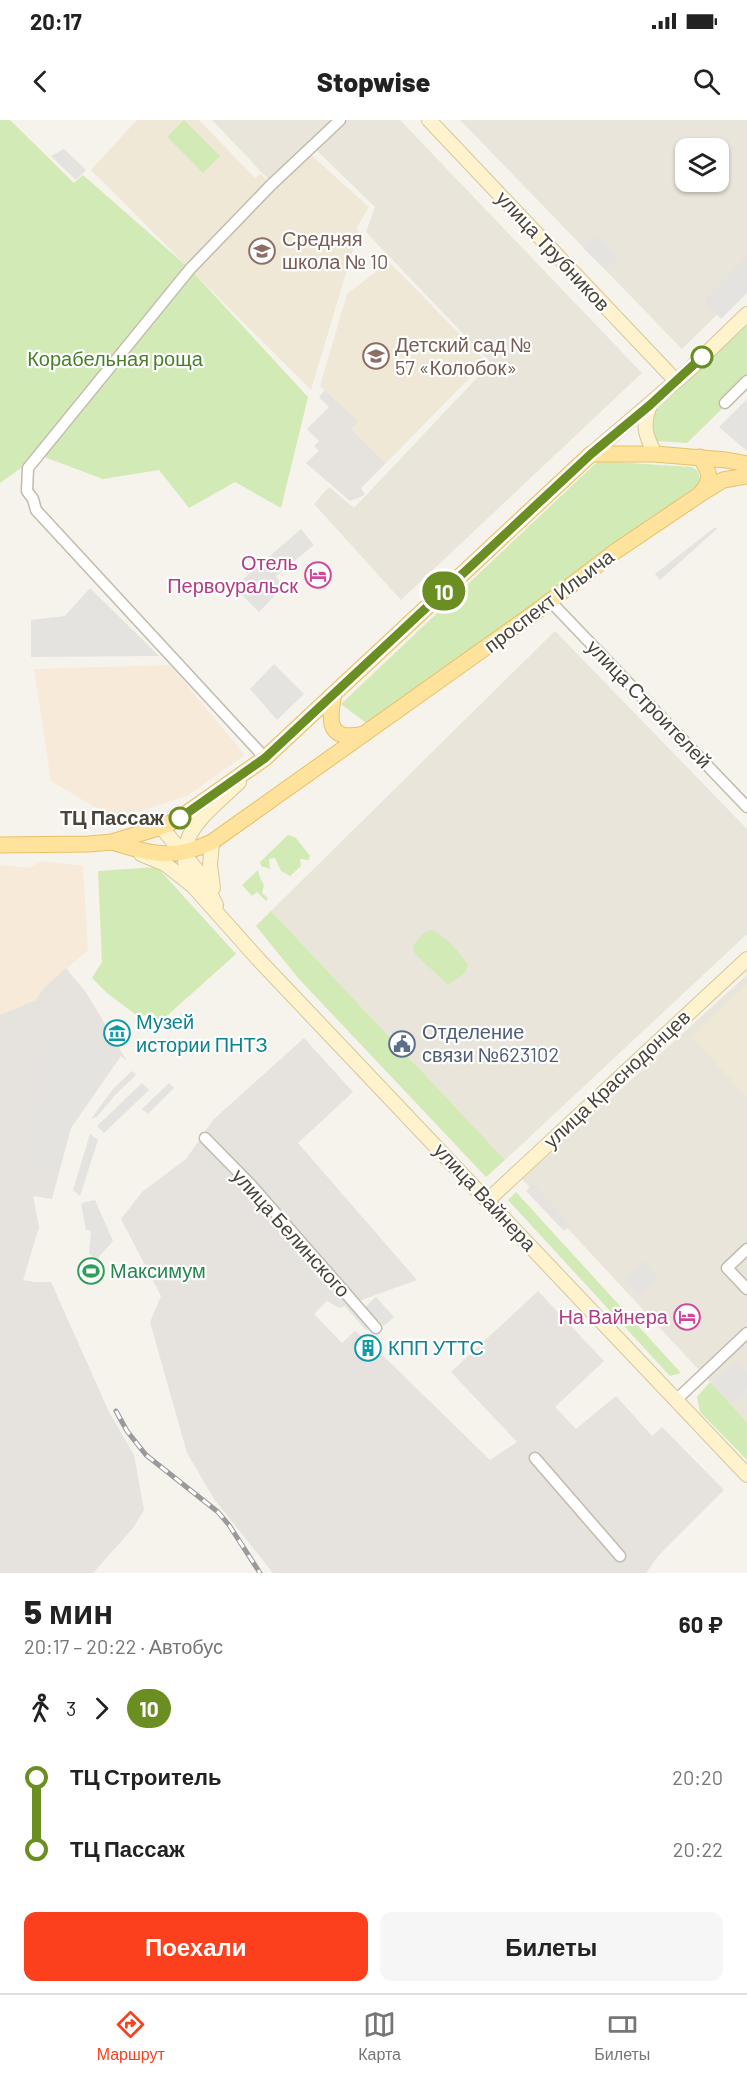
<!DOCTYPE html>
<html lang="ru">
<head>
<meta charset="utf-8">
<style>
  :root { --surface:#fff; --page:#f6f6f6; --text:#222; --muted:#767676; --line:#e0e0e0; --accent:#fc3f1d }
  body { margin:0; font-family:Barlow,sans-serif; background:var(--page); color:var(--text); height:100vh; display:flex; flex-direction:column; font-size:22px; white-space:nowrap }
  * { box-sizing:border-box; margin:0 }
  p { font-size:20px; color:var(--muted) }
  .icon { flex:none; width:33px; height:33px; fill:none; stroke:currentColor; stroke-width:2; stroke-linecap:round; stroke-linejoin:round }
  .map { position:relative; height:1453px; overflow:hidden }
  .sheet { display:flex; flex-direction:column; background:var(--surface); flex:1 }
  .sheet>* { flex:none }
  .badge { padding:0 12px; border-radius:20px; font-size:21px; line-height:39px }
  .buttons { position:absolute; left:675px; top:18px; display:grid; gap:12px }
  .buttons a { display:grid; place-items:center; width:54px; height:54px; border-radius:12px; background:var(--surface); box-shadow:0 2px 4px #0004; font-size:30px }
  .map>.badge { position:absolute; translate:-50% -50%; box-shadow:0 0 0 3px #fff }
  .legs { display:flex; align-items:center; gap:9px; height:66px; padding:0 24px; font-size:20px }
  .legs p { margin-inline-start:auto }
  .summary { display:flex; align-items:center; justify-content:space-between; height:102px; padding:0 24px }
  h1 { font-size:33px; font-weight:800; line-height:45px }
  .primary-button { display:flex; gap:12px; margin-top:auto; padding:12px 24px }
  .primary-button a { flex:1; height:69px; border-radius:12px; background:var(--accent); color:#fff; font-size:24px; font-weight:800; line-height:69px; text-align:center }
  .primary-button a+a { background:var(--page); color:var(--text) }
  ul { padding:0 24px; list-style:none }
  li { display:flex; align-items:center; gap:21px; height:72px; font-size:22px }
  li i { display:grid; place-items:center; width:9px; height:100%; margin:0 8px; background:currentColor }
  li i::after { content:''; width:15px; height:15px; margin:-8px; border:4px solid; border-radius:50%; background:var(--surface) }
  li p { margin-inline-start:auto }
  li:first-child i { background:linear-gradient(#0000 50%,currentColor 0) }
  li:last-child i { background:linear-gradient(currentColor 50%,#0000 0) }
  .status { display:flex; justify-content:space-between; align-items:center; height:42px; padding:0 30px; background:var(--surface); direction:ltr }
  .status svg { height:16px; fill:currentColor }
  header { display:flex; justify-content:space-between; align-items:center; height:78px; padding:0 24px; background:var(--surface); font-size:27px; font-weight:800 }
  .tab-bar { display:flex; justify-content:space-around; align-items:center; height:84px; border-top:2px solid var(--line); background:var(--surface); font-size:16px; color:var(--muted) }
  .tab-bar a { display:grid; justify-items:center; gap:3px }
  .tab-bar .current { color:var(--accent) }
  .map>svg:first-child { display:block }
</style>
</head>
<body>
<div class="status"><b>20:17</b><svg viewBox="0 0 49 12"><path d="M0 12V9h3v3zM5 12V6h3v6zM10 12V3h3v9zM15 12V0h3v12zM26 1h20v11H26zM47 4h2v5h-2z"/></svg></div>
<header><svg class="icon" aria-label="back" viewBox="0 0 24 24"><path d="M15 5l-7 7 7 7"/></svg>Stopwise<svg class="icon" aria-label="search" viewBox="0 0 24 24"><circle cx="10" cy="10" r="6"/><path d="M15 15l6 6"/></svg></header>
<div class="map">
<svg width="747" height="1453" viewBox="0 0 747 1453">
  <rect width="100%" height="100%" fill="#f6f3ec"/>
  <g fill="#eae5da" fill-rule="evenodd">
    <path d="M212,0H400L642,253L401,480L314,384L329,367L354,388L491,243L366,112L375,87L309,23L269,60Z"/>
    <path d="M460,0H747V165L682,229ZM686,28H718V62H686Z"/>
    <path d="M555,511L747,709V814L505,1040L271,791Z"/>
    <path d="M747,855V1302L522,1059Z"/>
  </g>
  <g fill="#f7ead8">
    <path d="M170,545L245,635L187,676L115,699L51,661L34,549Z"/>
    <path d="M41,741L83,746L88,830L44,868L37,880L0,895V745L30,748Z"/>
  </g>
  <g fill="#e6e2dd">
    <path d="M325,270L358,301L351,309L386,343L361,368L365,375L350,381L306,343L319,331L314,326L319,321L307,309L329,287L319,277Z"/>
    <path d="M66,848L87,874L127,941L121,936L71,1008L52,1079L33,1076L39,1107L23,1160L35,1162H51L109,1292L134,1335L144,1390L133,1408L93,1453H0V895L36,880L44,868Z"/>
    <path d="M304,918L353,972L298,1023L417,1160L339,1188L327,1181L314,1194L342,1223L355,1211L368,1221L490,1340L517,1322L451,1252L538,1171L604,1241L555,1287L576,1309L616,1276L652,1316L662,1307L724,1370L658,1436L646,1453H273L214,1379L187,1333L150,1202L161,1176L121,1099L142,1072L186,1039L213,1000Z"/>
  </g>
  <g fill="#efe8d6">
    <path d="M137,0H199L255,58L261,54L275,69L310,34L369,87L357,107L358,113L311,270L91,50Z"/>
    <path d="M389,142L486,241L386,343L351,309L358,301L320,266L347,174Z"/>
    <path d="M747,864V977L691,917Z"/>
  </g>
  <g fill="#d2eab5">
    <path d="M0,0H10L74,63L83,55L190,149L308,277L281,388L235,362L189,388L159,350L103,359L39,335L0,363Z"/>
    <path d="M184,0L220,36L203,53L167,17Z"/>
    <path d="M747,199V264L687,323L657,321L649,313L655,288Z"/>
    <path d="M598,341L692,347L698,351L701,363L555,470L366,603L341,584Z"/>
    <path d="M288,715L295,717L310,736L309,740L300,739L301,746L290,756L281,751L275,738L269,739L270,749L261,746L260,742Z"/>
    <path d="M157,747L236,834L160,902L153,893L139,897L107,873L92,858L102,842L98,751Z"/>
    <path d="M258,750L260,758L264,765L262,773L268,778L266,781L257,772L252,776L242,765Z"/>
    <path d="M271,791L505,1040L486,1057L299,859L256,806Z"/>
    <path d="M431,810C445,815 460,833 468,845L465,853L448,865L415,834L413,827C417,819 422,813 431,810Z"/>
    <path d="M516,1072L681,1253L670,1256L508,1080Z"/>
    <path d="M710,1262L747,1302V1340L700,1292L697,1277Z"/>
  </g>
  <g fill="#e5e3e0">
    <path d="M64,29L86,50L76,60L51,36Z"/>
    <path d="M595,115L619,137L606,150L583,128Z"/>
    <path d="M747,136V173L721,199L704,181Z"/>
    <path d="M747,279V331L719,307Z"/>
    <path d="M714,408H718L660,460L655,454Z"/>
    <path d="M301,409L314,425L276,456L283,467L259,492L234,467Z"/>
    <path d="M90,468L159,536L31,537V500L65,496Z"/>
    <path d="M274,544L304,574L277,600L250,569Z"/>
    <path d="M63,920L96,928L109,940L73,996L60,1047L40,1043L45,927Z"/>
    <path d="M132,951L136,955L115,975L97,997L91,999L113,969Z"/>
    <path d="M142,963L149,970L104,1013L97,1006Z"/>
    <path d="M169,963L174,968L148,994L142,989Z"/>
    <path d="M90,1014L98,1020L80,1076L73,1070Z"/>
    <path d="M533,1064L571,1105L564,1111L526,1071Z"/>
    <path d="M95,1080L113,1121L96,1140L89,1133L91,1111L86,1110L81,1083Z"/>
    <path d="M643,1141L659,1159L640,1177L623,1159Z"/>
    <path d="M349,1176L362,1190L376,1177L394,1197L384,1206L378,1200L366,1210L342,1183Z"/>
    <path d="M736,1241L747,1252V1269L731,1284L712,1264Z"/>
  </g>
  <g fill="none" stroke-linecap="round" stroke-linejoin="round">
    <g stroke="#c2bbae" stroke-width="13">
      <g id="street">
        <path d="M725,283L747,261"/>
        <path d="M550,481L747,687"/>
        <path d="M265,638L36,390L33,379L27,371L28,348L190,149L271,65L340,0"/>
        <path d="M205,1018L252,1066L376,1208"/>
        <path d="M747,1129L727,1148L747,1169"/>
        <path d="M676,1280L747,1213"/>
        <path d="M535,1338L620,1436"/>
      </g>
    </g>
    <g stroke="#d6c79b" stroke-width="16">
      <g id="secondary">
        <path d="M429,0L676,261"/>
        <path d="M650,285C642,306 645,314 655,334"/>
        <path d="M591,334L689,250L747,194"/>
        <path d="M161,707L201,755L216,785"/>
        <path d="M212,722L210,745L213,768"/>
        <path d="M141,734L165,744L193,766L258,839L747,1355"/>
        <path d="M192,764C168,716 208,693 239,662"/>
        <path d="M488,1080L747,839"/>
      </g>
    </g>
    <g stroke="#e6c16a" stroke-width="17">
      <g id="primary">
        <path d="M702,373L723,360L747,356"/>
        <path d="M334,574C328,602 328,622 364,614"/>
        <path d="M112,722C152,734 172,741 212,722L537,491L616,431L699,375C713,360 711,354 700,337"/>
        <path d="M0,725L89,724L112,722L161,707L177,700L265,638L591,334H655L726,340L747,344"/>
      </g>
    </g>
    <use href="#street" stroke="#fff" stroke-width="10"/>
    <use href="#secondary" stroke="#fff3cd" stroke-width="14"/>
    <use href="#primary" stroke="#ffe39c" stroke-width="15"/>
    <g stroke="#9a9a9a" stroke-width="5">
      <path id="rail" d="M116,1291L127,1311L146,1335L218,1392L229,1405L260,1453"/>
    </g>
    <use href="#rail" stroke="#fff" stroke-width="3" stroke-dasharray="9" stroke-linecap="butt"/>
  </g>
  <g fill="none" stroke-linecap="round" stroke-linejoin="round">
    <g stroke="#fff" stroke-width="14">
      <path id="line-1" d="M180,698L265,638L591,334L650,285L702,237"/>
    </g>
    <use href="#line-1" stroke="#6b8e23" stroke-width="9"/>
  </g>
  <defs>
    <g id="school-ring" transform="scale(1.35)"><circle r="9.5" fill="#fff" stroke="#8d6e63" stroke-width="1.5"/><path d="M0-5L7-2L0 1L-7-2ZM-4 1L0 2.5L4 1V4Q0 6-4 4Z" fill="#8d6e63"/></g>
    <g id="hotel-ring" transform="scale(1.35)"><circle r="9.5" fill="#fff" stroke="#d1479c" stroke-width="1.5"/><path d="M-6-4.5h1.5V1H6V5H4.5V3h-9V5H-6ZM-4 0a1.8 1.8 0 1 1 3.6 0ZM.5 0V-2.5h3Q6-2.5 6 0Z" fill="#d1479c"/></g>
    <g id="museum-ring" transform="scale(1.35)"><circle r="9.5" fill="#fff" stroke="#0f9aa8" stroke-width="1.5"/><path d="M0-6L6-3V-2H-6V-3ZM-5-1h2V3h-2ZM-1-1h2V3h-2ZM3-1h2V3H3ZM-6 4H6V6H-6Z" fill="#0f9aa8"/></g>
    <g id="civic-ring" transform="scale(1.35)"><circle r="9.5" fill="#fff" stroke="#5c6f8a" stroke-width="1.5"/><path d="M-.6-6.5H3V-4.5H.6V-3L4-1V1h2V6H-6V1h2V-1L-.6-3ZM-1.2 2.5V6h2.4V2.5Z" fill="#5c6f8a"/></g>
    <g id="stadium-ring" transform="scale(1.35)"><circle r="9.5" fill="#fff" stroke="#2e9e5b" stroke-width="1.5"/><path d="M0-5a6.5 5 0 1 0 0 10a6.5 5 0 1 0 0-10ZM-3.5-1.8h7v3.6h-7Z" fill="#2e9e5b"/></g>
    <g id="building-ring" transform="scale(1.35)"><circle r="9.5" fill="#fff" stroke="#0f9aa8" stroke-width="1.5"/><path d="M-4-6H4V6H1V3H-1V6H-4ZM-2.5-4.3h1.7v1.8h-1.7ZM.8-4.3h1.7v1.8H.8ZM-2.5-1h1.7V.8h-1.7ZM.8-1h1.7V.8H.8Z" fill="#0f9aa8"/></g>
  </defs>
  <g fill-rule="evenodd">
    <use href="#school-ring" x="262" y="131"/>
    <use href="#school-ring" x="376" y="236"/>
    <use href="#hotel-ring" x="318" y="455"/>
    <use href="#museum-ring" x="117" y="913"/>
    <use href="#civic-ring" x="402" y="924"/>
    <use href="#stadium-ring" x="91" y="1151"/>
    <use href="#hotel-ring" x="687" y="1197"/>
    <use href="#building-ring" x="368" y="1228"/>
  </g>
  <g fill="#fff" stroke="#6b8e23" stroke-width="3">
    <circle cx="702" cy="237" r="10"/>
    <circle cx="180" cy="698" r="10"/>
  </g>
  <g text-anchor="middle" stroke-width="4.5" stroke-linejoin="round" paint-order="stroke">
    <g font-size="20" fill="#785e54" stroke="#fff" text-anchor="start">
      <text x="282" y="126">Средняя<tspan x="282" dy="23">школа № 10</tspan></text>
      <text x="395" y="232">Детский сад №<tspan x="395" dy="23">57 «Колобок»</tspan></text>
    </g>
    <g font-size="20" fill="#4b4439" stroke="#fff">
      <text transform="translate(553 131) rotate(47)" y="7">улица Трубников</text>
      <text transform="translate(549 481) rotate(-37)" y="7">проспект Ильича</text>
      <text transform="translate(649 584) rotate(46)" y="7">улица Строителей</text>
      <text transform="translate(617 959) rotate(-43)" y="7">улица Краснодонцев</text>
      <text transform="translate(485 1077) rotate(47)" y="7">улица Вайнера</text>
      <text transform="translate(291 1113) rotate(48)" y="7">улица Белинского</text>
    </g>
    <g font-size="20" fill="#4a7f2a" stroke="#fff">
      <text x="115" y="246">Корабельная роща</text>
    </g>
    <g font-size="20" fill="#b23c85" stroke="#fff" text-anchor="end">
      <text x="298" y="450">Отель<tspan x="298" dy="23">Первоуральск</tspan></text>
      <text x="668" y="1204">На Вайнера</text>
    </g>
    <g font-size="20" font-weight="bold" fill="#4b4439" stroke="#fff" text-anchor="end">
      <text x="164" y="705">ТЦ Пассаж</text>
    </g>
    <g font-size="20" fill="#0d838f" stroke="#fff" text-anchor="start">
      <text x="136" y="909">Музей<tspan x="136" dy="23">истории ПНТЗ</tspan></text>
      <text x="388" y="1235">КПП УТТС</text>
    </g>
    <g font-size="20" fill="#4e5e75" stroke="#fff" text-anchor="start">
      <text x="422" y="919">Отделение<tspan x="422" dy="23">связи №623102</tspan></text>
    </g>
    <g font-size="20" fill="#27864d" stroke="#fff" text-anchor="start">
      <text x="110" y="1158">Максимум</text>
    </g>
  </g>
</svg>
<div class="buttons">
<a><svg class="icon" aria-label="layers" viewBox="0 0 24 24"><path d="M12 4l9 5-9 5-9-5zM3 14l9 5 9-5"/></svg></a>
</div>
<b class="badge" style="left:444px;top:471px;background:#6b8e23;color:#fff">10</b>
</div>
<section class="sheet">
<div class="summary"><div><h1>5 мин</h1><p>20:17 – 20:22 · Автобус</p></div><b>60 ₽</b></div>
<div class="legs"><svg class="icon" aria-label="walk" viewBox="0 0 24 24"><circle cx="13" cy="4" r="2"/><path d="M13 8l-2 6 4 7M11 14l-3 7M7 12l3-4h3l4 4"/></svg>3<svg class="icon" aria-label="forward" viewBox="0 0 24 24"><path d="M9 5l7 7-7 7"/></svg><b class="badge" style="background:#6b8e23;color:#fff">10</b></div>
<ul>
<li><i style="color:#6b8e23"></i><b>ТЦ Строитель</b><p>20:20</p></li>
<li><i style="color:#6b8e23"></i><b>ТЦ Пассаж</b><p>20:22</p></li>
</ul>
<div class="primary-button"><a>Поехали</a><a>Билеты</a></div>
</section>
<nav class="tab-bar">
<a class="current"><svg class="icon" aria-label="directions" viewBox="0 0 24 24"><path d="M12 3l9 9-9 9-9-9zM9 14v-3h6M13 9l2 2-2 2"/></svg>Маршрут</a>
<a><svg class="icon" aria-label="map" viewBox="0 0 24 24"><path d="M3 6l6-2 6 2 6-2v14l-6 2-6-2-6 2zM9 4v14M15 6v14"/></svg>Карта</a>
<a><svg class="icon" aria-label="tickets" viewBox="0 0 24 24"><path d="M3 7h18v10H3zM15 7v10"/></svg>Билеты</a>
</nav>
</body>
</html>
